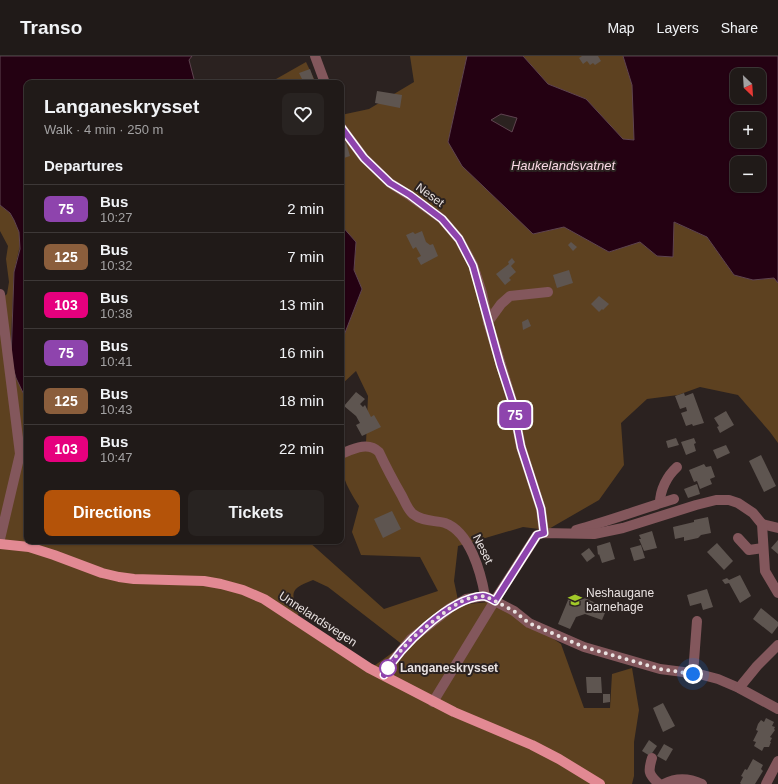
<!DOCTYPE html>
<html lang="en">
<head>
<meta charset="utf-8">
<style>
  :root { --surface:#201a18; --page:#282321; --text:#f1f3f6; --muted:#a2a1a2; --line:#3d3837; --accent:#b45309 }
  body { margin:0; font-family:Helvetica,sans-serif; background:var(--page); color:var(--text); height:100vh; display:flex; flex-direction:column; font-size:15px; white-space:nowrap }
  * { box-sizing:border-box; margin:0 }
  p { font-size:13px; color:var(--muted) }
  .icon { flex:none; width:22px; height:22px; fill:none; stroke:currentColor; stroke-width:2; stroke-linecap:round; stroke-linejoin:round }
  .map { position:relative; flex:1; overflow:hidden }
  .side { position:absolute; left:24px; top:24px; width:320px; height:464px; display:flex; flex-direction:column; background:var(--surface); border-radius:8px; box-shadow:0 1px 3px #0004,0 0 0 1px var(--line) }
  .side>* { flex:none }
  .badge { padding:0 8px; border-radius:6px; font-size:14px; line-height:26px }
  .needle { width:26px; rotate:155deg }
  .buttons { position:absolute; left:730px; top:12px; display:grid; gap:8px }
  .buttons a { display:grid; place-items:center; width:36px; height:36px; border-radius:8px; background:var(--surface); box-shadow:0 1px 3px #0004,0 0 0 1px var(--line); font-size:20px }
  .you { position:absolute; width:20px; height:20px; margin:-10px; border:3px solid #fff; border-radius:50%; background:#1a73e8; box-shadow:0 0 0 6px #1a73e833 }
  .map>.badge { position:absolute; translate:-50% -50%; box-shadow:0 0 0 2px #fff }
  h2 { padding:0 20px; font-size:15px; line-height:36px }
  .round { display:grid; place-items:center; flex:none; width:42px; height:42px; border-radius:8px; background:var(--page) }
  .overview { display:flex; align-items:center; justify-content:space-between; height:68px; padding:0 20px }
  h1 { font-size:19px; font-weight:600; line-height:30px }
  .cta { display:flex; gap:8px; margin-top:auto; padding:8px 20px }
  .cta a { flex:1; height:46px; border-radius:8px; background:var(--accent); color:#fff; font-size:16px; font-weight:600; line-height:46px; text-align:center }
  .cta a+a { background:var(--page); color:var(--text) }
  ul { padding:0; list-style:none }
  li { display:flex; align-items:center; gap:12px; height:48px; padding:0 20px; border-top:1px solid var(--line) }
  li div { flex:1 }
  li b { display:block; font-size:15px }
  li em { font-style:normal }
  li .badge { min-width:44px; font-weight:700; text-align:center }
  header { display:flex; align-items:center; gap:24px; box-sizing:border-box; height:56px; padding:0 20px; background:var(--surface); border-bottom:1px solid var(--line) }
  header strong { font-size:19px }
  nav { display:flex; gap:22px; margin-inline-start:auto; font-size:14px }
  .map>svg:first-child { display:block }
</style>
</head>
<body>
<header>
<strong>Transo</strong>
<nav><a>Map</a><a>Layers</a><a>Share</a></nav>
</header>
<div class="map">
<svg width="778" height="728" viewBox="0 0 778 728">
  <rect width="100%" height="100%" fill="#2b2220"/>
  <g fill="#5d4120" fill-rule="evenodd">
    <path d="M410,0H467L448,86L533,178L564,171L609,196L640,186L657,200L673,201V166L707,181L734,219L753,224L774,222L778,227V387L770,376L738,339L700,331L678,339L647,343L621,367L624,409L599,444L547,474L523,471L458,490L454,525L459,549L498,545L561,588L584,652H610L612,618L632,612L639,654L634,686V720L632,728H0V244L7,238L9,226L6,203L8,190L0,175V149L10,157L14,164L19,176L20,189L14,216L11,281L13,313L27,345V485H308L384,553L438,535L420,501L361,499L352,476L359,450C350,436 341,421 341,404L366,387L368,340L356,315L341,329V287L362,233L354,214L356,186L341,169V59L369,53L414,26ZM313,524L328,531L403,589L367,615L297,561L299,557C290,536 290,533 313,524Z"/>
    <path d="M523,0H623L632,29L635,84L623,83L586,43L548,28Z"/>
    <path d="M306,6L316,27H269Z"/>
  </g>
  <g fill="#240112" stroke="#5f4450" fill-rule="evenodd">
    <path d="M0,0H192L189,4L195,27H27V345L16,322L11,304L14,216L20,193L19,176L14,164L10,157L0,149Z"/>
    <path d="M467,0H523L548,28L586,43L623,83L634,84L632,29L623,0H778V227L774,222L753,224L734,219L707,181L674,166L673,201L657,200L640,186L609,196L564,171L533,178L462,110L448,86ZM737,19H759V41H737ZM501,58L517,62L512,76L491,64ZM737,63H759V85H737ZM737,107H759V129H737Z"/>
    <path d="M341,169L356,186L354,214L362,233L341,287Z"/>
  </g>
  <g fill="#5e5550">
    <path d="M582,0H598L601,5L595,9L593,7L590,9L587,5L583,8L579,2Z"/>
    <path d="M310,13L315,27H300L299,24L302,23L299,17Z"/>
    <path d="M377,35L402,39L400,52L375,47Z"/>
    <path d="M346,86L350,100L344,102L345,105L341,106V88Z"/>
    <path d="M422,175L426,186L430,189L433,188L438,200L421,209L417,202L421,200L416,191L413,193L406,179L413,176L415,178Z"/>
    <path d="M571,186L577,191L573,195L568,189Z"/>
    <path d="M512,202L515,206L511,210L516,216L509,222L511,224L505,229L496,218L509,208L508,206Z"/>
    <path d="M569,214L573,227L557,232L553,219Z"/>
    <path d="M599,240L609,248L603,254L602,253L599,256L591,248Z"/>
    <path d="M528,263L531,270L523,274L522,266Z"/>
    <path d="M356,336L365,343L360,348L363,351L365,349L371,361L374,359L381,371L362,380L356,369L360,367L356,360L344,350Z"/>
    <path d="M684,337L685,340L693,337L704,367L693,370L692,368L686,370L681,357L687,355L686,351L680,353L675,340Z"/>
    <path d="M726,355L734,369L720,377L717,371L719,370L714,362Z"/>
    <path d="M676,382L679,389L668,392L666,385Z"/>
    <path d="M694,382L696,387L694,388L696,395L686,399L681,386Z"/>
    <path d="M726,389L730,397L717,403L713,394Z"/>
    <path d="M761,399L776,430L764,436L749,405Z"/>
    <path d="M704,408L706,411L711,410L715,421L710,423L712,428L700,433L697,425L694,426L689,414Z"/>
    <path d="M697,428L700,438L688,442L684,433Z"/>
    <path d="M392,455L401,473L383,482L374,463Z"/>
    <path d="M708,461L711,477L701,479L698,482L684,485V481L675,483L673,471L694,466V464Z"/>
    <path d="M652,475L657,492L644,495L639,483H641L639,479Z"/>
    <path d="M778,484V498L771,492Z"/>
    <path d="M610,486L615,503L602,507L599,498L598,499L597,490Z"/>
    <path d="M717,487L733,505L724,514L707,496Z"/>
    <path d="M641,489L645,502L634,505L630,492Z"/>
    <path d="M589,492L595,500L587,506L581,498Z"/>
    <path d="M740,519L751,540L740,547L729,527L725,528L722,524L727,522L729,524Z"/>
    <path d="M707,533L713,551L703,554L701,547L690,550L687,539Z"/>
    <path d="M577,537L578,539L607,552L602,564L585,558L576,561L570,573L558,568L568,544L567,542Z"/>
    <path d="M761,552L778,566V570L772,578L753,563Z"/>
    <path d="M586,621H601L602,637H587Z"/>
    <path d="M603,638H610V646L603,647Z"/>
    <path d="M663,647L675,670L663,676L653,652Z"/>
    <path d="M766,662L774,666L772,670L775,671L774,673L775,674L770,681L772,682L770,686H771L769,691H764L762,695L754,690L756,686L753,685L758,675L756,674L758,668L761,664L764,666Z"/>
    <path d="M649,684L657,690L650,700L642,695Z"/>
    <path d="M664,688L673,693L666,705L657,700Z"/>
    <path d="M753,703L763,709L761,713L763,715L755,728H741L740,727L743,721L741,720L745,713L747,714Z"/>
  </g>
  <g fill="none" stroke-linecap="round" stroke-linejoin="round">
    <g stroke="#83575c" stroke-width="10">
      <path d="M315,0L325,27"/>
      <path d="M341,71L364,102L390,127L409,139L442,163L459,183L473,209L482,237L488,266L512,345L521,391L541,453L544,477"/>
      <path d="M0,238L20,398L0,483"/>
      <path d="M488,266L501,248L510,240L548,236"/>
      <path d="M341,398C353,393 368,385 379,396C386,411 394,426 402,440C405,446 408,454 413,458C423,466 435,464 445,467C470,476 481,517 485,540"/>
      <path d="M660,447C660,434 667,420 677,411"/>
      <path d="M762,468L778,472"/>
      <path d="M576,474C609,465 641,453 674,443"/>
      <path d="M738,482L749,494L763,492"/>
      <path d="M693,618L697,565"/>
      <path d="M384,619L391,607L411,583L450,552L466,543L485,540L514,555L529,567L584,591L660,613L699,618L718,623L739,632L778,653"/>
      <path d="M739,632L757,610L778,589"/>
      <path d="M433,646L497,541L537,479L544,477L594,478L623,472L696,449L716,444H729L738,447L753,457L762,468L765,515L778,537"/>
      <path d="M652,702C648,715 648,718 659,728"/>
      <path d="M664,728C677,721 689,722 702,728"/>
      <path d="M766,728L778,705"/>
    </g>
    <path stroke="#e28993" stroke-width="10" d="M0,488L29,491L54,499L102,517L119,521L134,523L204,525L221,528L243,534L264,543L369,612L454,656L532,689L559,703L600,728"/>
  </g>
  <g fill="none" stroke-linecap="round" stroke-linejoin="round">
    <g stroke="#fff" stroke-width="9">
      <path id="line" d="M341,71L364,102L390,127L410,139L442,163L459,183L473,210L500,308L512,345L521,391L541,453L544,477L537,479L495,545C491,543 487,540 483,540C449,542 400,591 384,619"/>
    </g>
    <use href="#line" stroke="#8e44ad" stroke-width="6"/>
    <path stroke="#e9e2e1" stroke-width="4" stroke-dasharray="0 7.2" d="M388,612L390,607L411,583L450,552L466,543L485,540L514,555L529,567L584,591L660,613L693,618"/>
  </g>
  <defs>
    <g id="school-bare" transform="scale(1.08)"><path d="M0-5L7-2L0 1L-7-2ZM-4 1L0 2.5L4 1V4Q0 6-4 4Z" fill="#a1c929" stroke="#2b2220" stroke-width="2.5" paint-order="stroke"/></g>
  </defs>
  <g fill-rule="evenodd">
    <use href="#school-bare" x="575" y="544"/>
  </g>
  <circle fill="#fff" stroke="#8e44ad" stroke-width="2" cx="388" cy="612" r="8"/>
  <g text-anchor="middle" stroke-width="4" stroke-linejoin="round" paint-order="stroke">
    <g font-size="12" fill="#e9e2e1" stroke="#2b2220">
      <text transform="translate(430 139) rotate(36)" y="4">Neset</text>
      <text transform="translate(483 493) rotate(64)" y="4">Neset</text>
      <text transform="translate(318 563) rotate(33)" y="4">Unnelandsvegen</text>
    </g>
    <g font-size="12" fill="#e9e2e1" stroke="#2b2220" text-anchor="start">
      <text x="586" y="541">Neshaugane<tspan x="586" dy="14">barnehage</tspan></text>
    </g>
    <g font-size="12" font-weight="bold" fill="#e9e2e1" stroke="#2b2220" text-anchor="start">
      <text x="400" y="616">Langaneskrysset</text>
    </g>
    <g font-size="13" font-style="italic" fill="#f9d8e4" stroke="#2b2220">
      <text x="563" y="114">Haukelandsvatnet</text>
    </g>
  </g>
</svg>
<div class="buttons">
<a><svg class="needle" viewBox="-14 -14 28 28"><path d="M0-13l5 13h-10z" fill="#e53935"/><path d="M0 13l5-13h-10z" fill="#a2a1a2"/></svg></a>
<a>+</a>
<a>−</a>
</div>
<div class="you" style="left:693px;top:618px"></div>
<b class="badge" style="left:515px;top:359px;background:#8e44ad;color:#fff">75</b>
<section class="side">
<div class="overview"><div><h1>Langaneskrysset</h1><p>Walk · 4 min · 250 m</p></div><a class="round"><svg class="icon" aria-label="heart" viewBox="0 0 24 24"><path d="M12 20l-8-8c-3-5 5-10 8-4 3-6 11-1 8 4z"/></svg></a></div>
<h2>Departures</h2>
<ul>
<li><span class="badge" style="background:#8e44ad;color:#fff">75</span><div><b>Bus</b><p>10:27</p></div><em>2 min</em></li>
<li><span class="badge" style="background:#8b5e3c;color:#fff">125</span><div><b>Bus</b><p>10:32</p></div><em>7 min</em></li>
<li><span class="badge" style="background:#e6007e;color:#fff">103</span><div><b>Bus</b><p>10:38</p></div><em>13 min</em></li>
<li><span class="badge" style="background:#8e44ad;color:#fff">75</span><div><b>Bus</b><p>10:41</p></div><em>16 min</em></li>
<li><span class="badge" style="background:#8b5e3c;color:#fff">125</span><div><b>Bus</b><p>10:43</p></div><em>18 min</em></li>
<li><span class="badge" style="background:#e6007e;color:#fff">103</span><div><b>Bus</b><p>10:47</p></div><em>22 min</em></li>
</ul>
<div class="cta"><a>Directions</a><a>Tickets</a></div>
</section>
</div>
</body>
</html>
